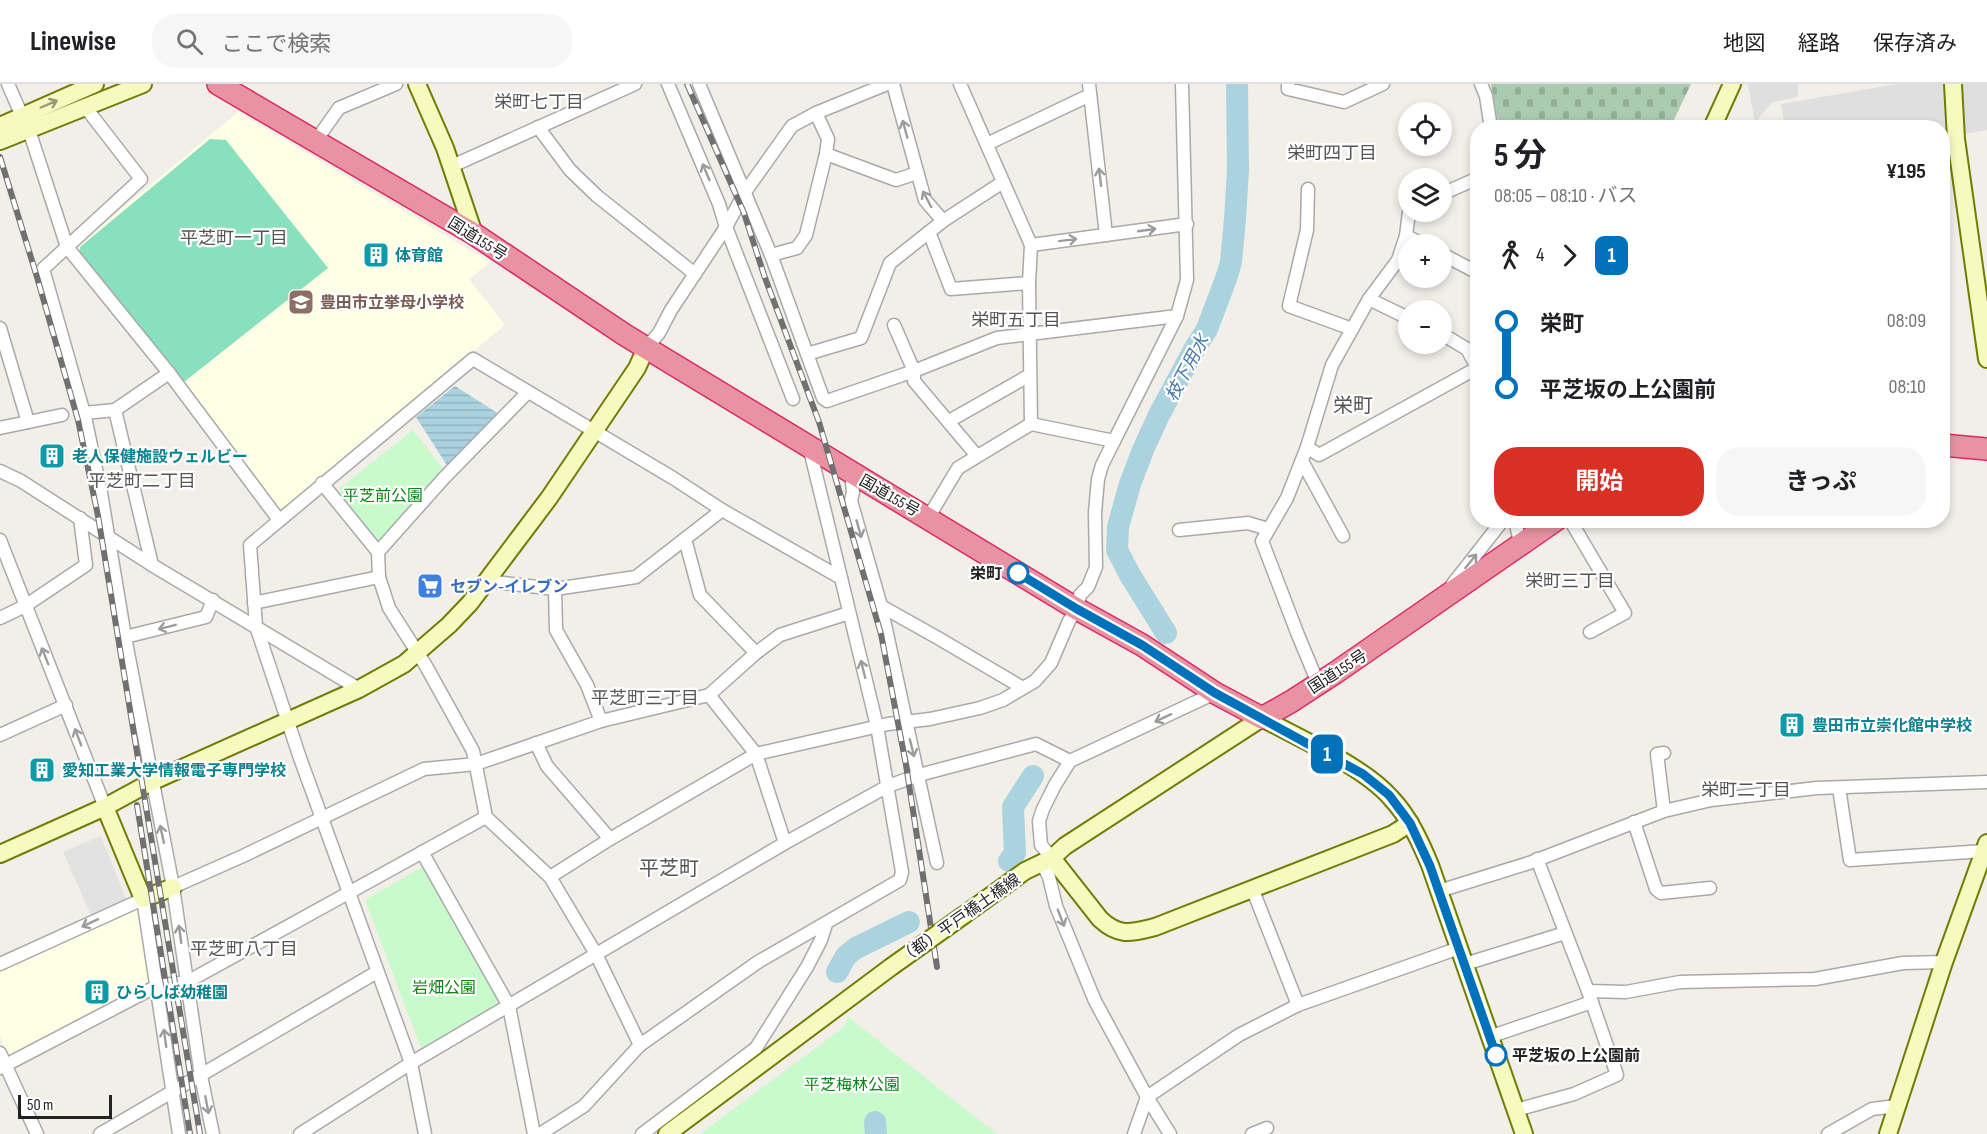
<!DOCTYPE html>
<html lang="ja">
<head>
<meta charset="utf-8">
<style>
  :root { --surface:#fff; --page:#f6f6f6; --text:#202124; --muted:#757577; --line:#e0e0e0; --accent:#d93025 }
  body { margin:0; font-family:"Sofia Sans Condensed","Noto Sans JP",sans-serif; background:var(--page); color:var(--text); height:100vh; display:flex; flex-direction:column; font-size:22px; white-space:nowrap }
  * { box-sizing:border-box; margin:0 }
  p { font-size:20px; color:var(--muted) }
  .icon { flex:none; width:33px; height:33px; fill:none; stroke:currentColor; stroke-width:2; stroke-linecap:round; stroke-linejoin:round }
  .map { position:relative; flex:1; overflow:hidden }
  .drawer { position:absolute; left:1470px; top:36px; width:480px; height:408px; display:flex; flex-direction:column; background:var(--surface); border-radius:24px; box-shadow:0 3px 9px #0003 }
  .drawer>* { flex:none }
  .badge { padding:0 12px; border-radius:9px; font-size:21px; line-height:39px }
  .fabs { position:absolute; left:1398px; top:18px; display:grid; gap:12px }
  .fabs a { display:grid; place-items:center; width:54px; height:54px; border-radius:50%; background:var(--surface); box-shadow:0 3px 9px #0003; font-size:30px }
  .scale { position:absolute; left:18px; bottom:15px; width:94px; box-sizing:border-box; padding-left:6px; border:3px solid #222; border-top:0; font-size:16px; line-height:21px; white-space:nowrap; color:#222; -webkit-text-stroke:4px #fff; paint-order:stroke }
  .map>.badge { position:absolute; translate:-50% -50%; box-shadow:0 0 0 3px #fff }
  .legs { display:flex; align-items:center; gap:9px; height:66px; padding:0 24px; font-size:20px }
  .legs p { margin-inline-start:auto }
  .headline { display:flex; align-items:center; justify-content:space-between; height:102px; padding:0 24px }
  h1 { font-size:33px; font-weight:700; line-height:45px }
  .cta { display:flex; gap:12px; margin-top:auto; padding:12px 24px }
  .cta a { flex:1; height:69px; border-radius:24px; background:var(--accent); color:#fff; font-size:24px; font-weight:700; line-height:69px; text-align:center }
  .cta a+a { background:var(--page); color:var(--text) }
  ul { padding:0 24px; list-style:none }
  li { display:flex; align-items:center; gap:21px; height:66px; font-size:22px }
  li i { display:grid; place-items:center; width:9px; height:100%; margin:0 8px; background:currentColor }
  li i::after { content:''; width:15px; height:15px; margin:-8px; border:4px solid; border-radius:50%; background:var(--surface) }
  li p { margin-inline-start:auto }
  li:first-child i { background:linear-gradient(#0000 50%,currentColor 0) }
  li:last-child i { background:linear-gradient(currentColor 50%,#0000 0) }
  header { display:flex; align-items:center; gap:36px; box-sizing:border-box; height:84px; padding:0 30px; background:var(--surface); border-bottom:2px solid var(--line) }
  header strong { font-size:28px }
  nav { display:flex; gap:33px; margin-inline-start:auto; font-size:21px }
  .search { width:420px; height:54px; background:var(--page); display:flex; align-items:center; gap:15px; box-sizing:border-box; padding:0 21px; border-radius:24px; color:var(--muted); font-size:22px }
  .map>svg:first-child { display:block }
</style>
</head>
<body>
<header>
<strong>Linewise</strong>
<div class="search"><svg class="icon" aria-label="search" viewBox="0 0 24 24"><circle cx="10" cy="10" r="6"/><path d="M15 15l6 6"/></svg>ここで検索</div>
<nav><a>地図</a><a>経路</a><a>保存済み</a></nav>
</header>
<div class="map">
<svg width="1987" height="1050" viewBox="0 0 1987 1050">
  <defs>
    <pattern id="cemetery-stones" width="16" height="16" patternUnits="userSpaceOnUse" patternTransform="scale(1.5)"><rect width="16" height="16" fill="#aacbaf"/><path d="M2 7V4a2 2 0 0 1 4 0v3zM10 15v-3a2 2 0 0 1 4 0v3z" fill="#92ae96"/></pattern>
    <pattern id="water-rules" width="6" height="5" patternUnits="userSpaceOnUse" patternTransform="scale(1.5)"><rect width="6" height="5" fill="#aad3df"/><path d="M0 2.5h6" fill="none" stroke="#92b5bf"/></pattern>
  </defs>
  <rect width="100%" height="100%" fill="#f2efe9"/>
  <g fill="#e0dfdf">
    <path d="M1748,0H1798V13L1772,18L1755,39Z"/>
    <path d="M1897,0H1947L1950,52L1943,53L1942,44L1785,43L1781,20Z"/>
    <path d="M1963,0H1987V46L1965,50Z"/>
  </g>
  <g fill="#ffffe5">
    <path d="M238,28L490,178L469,195L505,241L284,424L276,423L253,388L76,169V163Z"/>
    <path d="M139,821L151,901L10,975L0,952V885Z"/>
  </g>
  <path fill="url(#cemetery-stones)" d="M1491,0H1691L1670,44L1499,43Z"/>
  <g fill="#c8facc">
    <path d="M413,346L445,387L381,461L341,411L340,404Z"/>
    <path d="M422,783L504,920L423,969L365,816Z"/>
    <path d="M848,933L997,1050H700L844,943Z"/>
  </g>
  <path fill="#88e0be" d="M210,55L226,56L328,184L184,298L79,169L80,163Z"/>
  <path fill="#e2e2e2" d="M101,752L126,815L91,831L63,768Z"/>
  <path fill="url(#water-rules)" d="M455,302L499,330L448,383L416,333Z"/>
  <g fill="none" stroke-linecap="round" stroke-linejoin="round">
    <g stroke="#aad3df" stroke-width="22">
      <path d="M1166,549L1130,491L1117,466L1118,443L1130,400L1143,366L1159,331L1195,264L1207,245L1227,192L1231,178L1235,135L1238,86L1237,0"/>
      <path d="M1009,777L1015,769L1013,723L1033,692"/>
      <path d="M837,888L846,872L856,864L909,838"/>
      <path d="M875,1038L876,1050"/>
    </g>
    <g stroke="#a9a9a9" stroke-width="15">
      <g id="street">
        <path d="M8,0L22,32"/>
        <path d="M668,0L719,120L726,143L793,315"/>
        <path d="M699,0L771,171L823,314L827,317L914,287L997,254L1177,232"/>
        <path d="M893,0L925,116L943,137"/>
        <path d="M960,0L1031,161L1029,199L1031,340"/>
        <path d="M1089,0L1106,151"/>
        <path d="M1288,0V5L1344,18L1383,0"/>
        <path d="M1481,0L1486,12L1491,44"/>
        <path d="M86,24L141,95L43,185L85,333L101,409L125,553"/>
        <path d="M538,43L570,86L597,112L695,190"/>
        <path d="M29,46L67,163L169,289L279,436"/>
        <path d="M315,58L339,24L396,0"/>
        <path d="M1942,58L1956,55"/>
        <path d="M987,60L1090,11"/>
        <path d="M826,70L896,96L917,89"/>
        <path d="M452,82L635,0"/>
        <path d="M1308,105L1307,146L1289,222L1352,245"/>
        <path d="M1442,110L1478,94"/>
        <path d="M929,148L951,205L1029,199"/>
        <path d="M1406,152L1423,160"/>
        <path d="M1031,161L1187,140"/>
        <path d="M1442,170L1478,189"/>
        <path d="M771,171L797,164L806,151L826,70L828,55L816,29"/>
        <path d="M1369,215L1408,234"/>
        <path d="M894,241L914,287V297L977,372"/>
        <path d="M0,244L28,338"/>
        <path d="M1442,250L1467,265L1478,285"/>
        <path d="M646,264L659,249L671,226L726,143L745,108L792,42L816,29L887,0"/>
        <path d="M807,270L861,254L890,179L943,137L1003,98"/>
        <path d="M84,329L115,326"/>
        <path d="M949,337L1030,291"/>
        <path d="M0,344L62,331"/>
        <path d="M1307,363L1319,371L1477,284"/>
        <path d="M1302,377L1343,452"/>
        <path d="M0,387L21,397L152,481L359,605"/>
        <path d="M851,388L853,408L851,417L881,522L937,779"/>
        <path d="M322,399L378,468L379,493L389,524L426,582L473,667L486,733L550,793L596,870L640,961"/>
        <path d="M928,434L958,384L1031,340L1114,357L1177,232L1187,196L1182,0"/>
        <path d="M1515,436L1521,463"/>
        <path d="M1570,436L1625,529L1590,548"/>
        <path d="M1179,446L1248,439L1268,445"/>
        <path d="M685,455L700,511L756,569"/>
        <path d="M0,456L105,723"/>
        <path d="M378,468L444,394L528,308"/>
        <path d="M152,481L115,326L169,289"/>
        <path d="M487,497L555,505L636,493L722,426"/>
        <path d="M1452,501L1503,436"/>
        <path d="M555,505L556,546L587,601L601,637"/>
        <path d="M254,519L379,493"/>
        <path d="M881,522L938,554L1023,604"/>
        <path d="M0,534L25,522L86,481L80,434"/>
        <path d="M1318,599L1298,551L1262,457L1287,414L1307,363L1332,281L1369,215L1398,176L1406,152L1409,128"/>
        <path d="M709,611L756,670L785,759"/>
        <path d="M0,651L66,621"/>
        <path d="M536,659L547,682L610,755"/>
        <path d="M1664,669L1657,670L1664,727"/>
        <path d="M1839,704L1850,776L1984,767"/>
        <path d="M1634,738L1656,805L1661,809L1710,804"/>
        <path d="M422,768L509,922L534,1050"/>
        <path d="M1052,774L1041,761L1039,737L1043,725L1055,701L1070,677L1215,609"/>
        <path d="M1042,779L1049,793L1056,822L1095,917L1147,1013L1170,1050"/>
        <path d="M550,793L610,755L756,670L888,640L930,635L980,624L1003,616L1035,597L1051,579L1069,537L1077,525L1080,511L1088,503L1096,483L1095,429L1098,395L1102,381L1114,357"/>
        <path d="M173,803L243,772L424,685L476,680L601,637L709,611L756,569L780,551L849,529"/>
        <path d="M1252,804L1298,921"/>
        <path d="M1439,807L1529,779L1664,727L1711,716L1817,704L1987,698"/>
        <path d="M0,880L143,815L179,1050"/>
        <path d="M1465,880L1565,849"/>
        <path d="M1588,907L1626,908L1680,898L1815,895L1903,879L1944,878"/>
        <path d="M1489,953L1592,918"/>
        <path d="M0,969L37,1050"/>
        <path d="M0,984L157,902L187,898L486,733"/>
        <path d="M1516,1026L1574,1010L1617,991L1588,907L1537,775"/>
        <path d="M100,1050L377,888"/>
        <path d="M213,1050L201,992L173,803L125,553L206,533L213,516"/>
        <path d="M300,1050L411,979L785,759L888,702L919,691L1036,660L1070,677"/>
        <path d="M425,1050L411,979L300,674L256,542L250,461L473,275L673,394L722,426L841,494"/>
        <path d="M540,1050L584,1022L640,961L758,878L900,796L902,788L877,642L809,362"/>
        <path d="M642,1050L756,964L807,883L821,856L826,840"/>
        <path d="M1134,1050L1147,1013L1239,951L1298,921L1459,864"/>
        <path d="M1252,1050L1267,1044"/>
        <path d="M1828,1050L1872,1025L1897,1022"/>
      </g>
    </g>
    <g stroke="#707d05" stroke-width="20">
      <g id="secondary">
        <path d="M417,0L445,64L474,150"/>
        <path d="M1953,0L1956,55L1987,275"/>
        <path d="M0,42L95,0"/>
        <path d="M1712,44L1732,0"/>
        <path d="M0,57L143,0"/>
        <path d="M105,723L143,815L173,803"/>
        <path d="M0,770L105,723L151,698L359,605L404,580L449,541L470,519L549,414L637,284L646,264"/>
        <path d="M1052,774L1100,835C1119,853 1131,849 1155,843L1393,750L1410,739"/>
        <path d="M964,831L1025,787L1052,774L1065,762L1262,634C1300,655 1363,682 1391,714C1409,733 1420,757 1430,781L1524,1050"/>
        <path d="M667,1050L891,883"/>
        <path d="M1888,1050L1944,878L1987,759"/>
      </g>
    </g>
    <g stroke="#dc2a67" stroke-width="24">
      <g id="highway">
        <path d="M218,0L474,150L625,251L1077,525L1142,561L1215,609L1262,634L1292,617L1335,589L1556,436"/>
        <path d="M1942,361L1987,365"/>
      </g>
    </g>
    <use href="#street" stroke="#fff" stroke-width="12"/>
    <use href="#secondary" stroke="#f7fabf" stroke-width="16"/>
    <use href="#highway" stroke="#e892a2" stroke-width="21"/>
    <g stroke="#707070" stroke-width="6">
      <g id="rail">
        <path d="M687,0L744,129L764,191L819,338L881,550L906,681L937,883"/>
        <path d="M0,73L37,193L78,336L98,432L200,1050"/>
        <path d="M137,721L190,1050"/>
      </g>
    </g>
    <use href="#rail" stroke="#fff" stroke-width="4" stroke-dasharray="11" stroke-linecap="butt"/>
    <g stroke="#707d05" stroke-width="20" stroke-linecap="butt">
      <path id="secondary-bridge" d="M891,883L964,831"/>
    </g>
    <use href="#secondary-bridge" stroke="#f7fabf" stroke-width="16"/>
  </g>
  <defs><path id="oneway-shaft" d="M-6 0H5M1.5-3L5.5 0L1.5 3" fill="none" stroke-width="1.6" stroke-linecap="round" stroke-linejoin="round" transform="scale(1.5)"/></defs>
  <use stroke="#979978" href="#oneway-shaft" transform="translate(49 20) rotate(-23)"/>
  <g stroke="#9c9c9c">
    <use href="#oneway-shaft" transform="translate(905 45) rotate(-105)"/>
    <use href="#oneway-shaft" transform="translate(706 88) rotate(-113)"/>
    <use href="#oneway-shaft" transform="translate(1100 93) rotate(-97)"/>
    <use href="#oneway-shaft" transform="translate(927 115) rotate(-118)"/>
    <use href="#oneway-shaft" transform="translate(1147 146) rotate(-8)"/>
    <use href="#oneway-shaft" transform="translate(1068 156) rotate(-7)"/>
    <use href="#oneway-shaft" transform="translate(859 445) rotate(74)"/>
    <use href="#oneway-shaft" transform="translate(1471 477) rotate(-51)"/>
    <use href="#oneway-shaft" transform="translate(167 543) rotate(166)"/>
    <use href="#oneway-shaft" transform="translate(45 572) rotate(-112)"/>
    <use href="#oneway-shaft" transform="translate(863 585) rotate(-104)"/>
    <use href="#oneway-shaft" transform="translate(1163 634) rotate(155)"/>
    <use href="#oneway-shaft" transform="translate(78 653) rotate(-111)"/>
    <use href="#oneway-shaft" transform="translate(912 664) rotate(76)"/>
    <use href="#oneway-shaft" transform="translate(162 750) rotate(-102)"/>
    <use href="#oneway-shaft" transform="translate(1061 834) rotate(69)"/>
    <use href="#oneway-shaft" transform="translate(90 839) rotate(155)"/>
    <use href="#oneway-shaft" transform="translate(180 850) rotate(-98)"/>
    <use href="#oneway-shaft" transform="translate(165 954) rotate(-98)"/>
    <use href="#oneway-shaft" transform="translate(207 1021) rotate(79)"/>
  </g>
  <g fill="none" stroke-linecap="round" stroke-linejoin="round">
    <g stroke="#fff" stroke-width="14">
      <path id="line-1" d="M1018,489L1077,525L1142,561L1215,609L1363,690L1389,711L1410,739L1430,782L1496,971"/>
    </g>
    <use href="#line-1" stroke="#0072bc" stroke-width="9"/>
  </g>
  <defs>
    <g id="building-square" transform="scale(1.35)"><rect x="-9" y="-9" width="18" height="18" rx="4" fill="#0f9aa8" stroke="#fff"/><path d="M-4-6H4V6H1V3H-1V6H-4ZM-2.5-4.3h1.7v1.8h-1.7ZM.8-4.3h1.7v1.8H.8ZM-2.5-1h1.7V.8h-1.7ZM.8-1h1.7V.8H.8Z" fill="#fff"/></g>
    <g id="school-square" transform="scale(1.35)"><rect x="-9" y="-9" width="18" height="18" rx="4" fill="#8d6e63" stroke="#fff"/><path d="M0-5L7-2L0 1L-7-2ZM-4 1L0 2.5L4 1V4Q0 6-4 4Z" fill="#fff"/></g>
    <g id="supermarket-square" transform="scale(1.35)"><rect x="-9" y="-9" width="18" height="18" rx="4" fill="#3f7fe0" stroke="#fff"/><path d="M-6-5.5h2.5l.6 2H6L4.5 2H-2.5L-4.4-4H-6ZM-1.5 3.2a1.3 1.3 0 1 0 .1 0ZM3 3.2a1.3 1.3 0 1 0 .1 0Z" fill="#fff"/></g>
  </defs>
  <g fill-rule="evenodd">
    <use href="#building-square" x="376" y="171"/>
    <use href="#school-square" x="301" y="218"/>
    <use href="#building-square" x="52" y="372"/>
    <use href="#supermarket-square" x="430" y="502"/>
    <use href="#building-square" x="1792" y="641"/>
    <use href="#building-square" x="42" y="686"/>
    <use href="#building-square" x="97" y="908"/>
  </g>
  <g fill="#fff" stroke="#0072bc" stroke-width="3">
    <circle cx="1018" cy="489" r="10"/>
    <circle cx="1496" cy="971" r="10"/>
  </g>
  <g text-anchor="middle" stroke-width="4.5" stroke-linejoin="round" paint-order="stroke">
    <g font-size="16" fill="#222" stroke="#fff">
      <text transform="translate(478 154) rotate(32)" y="6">国道155号</text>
      <text transform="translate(890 411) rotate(30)" y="6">国道155号</text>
      <text transform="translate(1337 587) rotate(-33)" y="6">国道155号</text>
      <text transform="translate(959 834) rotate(-35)" y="6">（都）平戸橋土橋線</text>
    </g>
    <g font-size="16" font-weight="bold" fill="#0d838f" stroke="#fff" text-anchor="start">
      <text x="395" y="177">体育館</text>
      <text x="72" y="378">老人保健施設ウェルビー</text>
      <text x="1812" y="647">豊田市立崇化館中学校</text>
      <text x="62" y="692">愛知工業大学情報電子専門学校</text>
      <text x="116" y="914">ひらしば幼稚園</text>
    </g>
    <g font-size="16" font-weight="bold" fill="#785e54" stroke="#fff" text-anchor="start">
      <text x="320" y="224">豊田市立挙母小学校</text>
    </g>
    <g font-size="16" fill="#0c8416" stroke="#fff">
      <text x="383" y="417">平芝前公園</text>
      <text x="444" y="909">岩畑公園</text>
      <text x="852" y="1006">平芝梅林公園</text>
    </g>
    <g font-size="16" font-weight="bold" fill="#222" stroke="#fff" text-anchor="end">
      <text x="1002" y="495">栄町</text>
      <text x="1512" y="977" text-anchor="start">平芝坂の上公園前</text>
    </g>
    <g font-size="16" font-weight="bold" fill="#366cbe" stroke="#fff" text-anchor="start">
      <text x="450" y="508">セブン-イレブン</text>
    </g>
    <g font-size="18" fill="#555" stroke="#fff">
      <text x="539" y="24">栄町七丁目</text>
      <text x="1332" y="75">栄町四丁目</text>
      <text x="234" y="160">平芝町一丁目</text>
      <text x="1016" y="242">栄町五丁目</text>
      <text x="142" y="403">平芝町二丁目</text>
      <text x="1570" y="503">栄町三丁目</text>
      <text x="645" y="620">平芝町三丁目</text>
      <text x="1746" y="712">栄町二丁目</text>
      <text x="244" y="871">平芝町八丁目</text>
    </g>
    <g font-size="18" font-style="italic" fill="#4a7aab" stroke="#fff">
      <text transform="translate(1187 284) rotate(-62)" y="6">枝下用水</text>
    </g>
    <g font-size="20" fill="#555" stroke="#fff">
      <text x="1353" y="328">栄町</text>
      <text x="669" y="791">平芝町</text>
    </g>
  </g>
</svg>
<div class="fabs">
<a><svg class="icon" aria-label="locate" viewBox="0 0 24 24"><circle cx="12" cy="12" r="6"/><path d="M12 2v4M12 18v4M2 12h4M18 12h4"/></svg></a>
<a><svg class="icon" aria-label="layers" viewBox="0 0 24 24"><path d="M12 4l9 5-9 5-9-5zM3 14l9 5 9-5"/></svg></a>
<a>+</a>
<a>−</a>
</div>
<div class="scale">50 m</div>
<b class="badge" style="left:1327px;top:670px;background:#0072bc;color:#fff">1</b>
<section class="drawer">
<div class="headline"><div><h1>5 分</h1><p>08:05 – 08:10 · バス</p></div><b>¥195</b></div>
<div class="legs"><svg class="icon" aria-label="walk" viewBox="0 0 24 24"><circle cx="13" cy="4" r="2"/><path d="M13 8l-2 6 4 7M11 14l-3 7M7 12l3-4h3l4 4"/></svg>4<svg class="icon" aria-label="forward" viewBox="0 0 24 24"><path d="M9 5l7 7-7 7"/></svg><b class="badge" style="background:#0072bc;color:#fff">1</b></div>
<ul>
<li><i style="color:#0072bc"></i><b>栄町</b><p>08:09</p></li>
<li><i style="color:#0072bc"></i><b>平芝坂の上公園前</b><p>08:10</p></li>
</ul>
<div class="cta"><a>開始</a><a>きっぷ</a></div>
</section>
</div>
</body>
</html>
